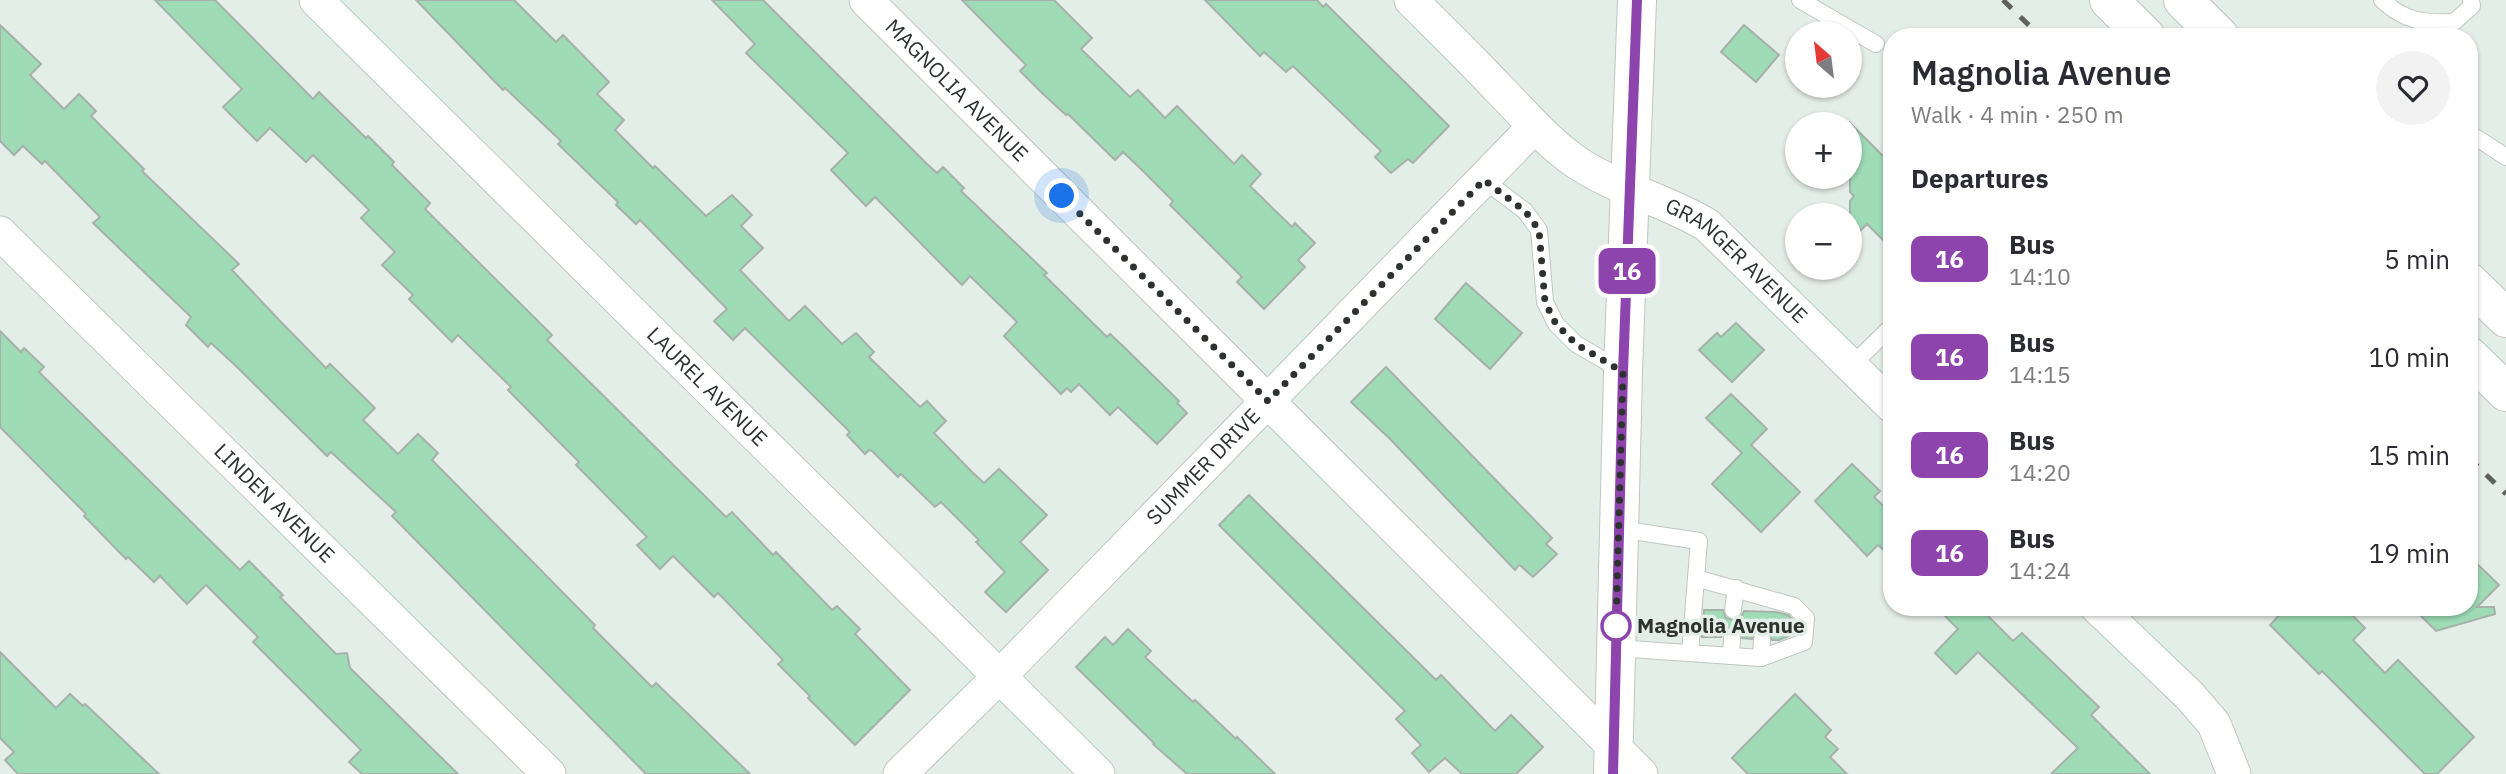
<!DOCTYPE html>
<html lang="en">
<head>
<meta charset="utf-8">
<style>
  :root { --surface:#fff; --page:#f2f2f3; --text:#2b2b33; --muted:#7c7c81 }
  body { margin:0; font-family:"IBM Plex Sans",sans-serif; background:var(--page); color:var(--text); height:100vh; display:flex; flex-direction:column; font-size:26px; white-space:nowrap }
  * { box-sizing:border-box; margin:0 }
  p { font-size:23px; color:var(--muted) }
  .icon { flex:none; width:38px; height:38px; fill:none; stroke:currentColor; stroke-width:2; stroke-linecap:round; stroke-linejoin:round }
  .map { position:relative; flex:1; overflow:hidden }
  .sheet { position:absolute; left:1883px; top:28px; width:595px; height:588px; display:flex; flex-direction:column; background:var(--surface); border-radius:28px; box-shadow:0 2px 5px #0004 }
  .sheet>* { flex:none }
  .badge { padding:0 14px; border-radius:10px; font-size:24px; line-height:46px }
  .needle { width:46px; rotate:332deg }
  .fabs { position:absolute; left:1785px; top:21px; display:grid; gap:14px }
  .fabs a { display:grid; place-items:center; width:77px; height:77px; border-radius:50%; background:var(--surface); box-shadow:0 2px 5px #0004; font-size:35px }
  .you { position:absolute; width:35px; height:35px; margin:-18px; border:5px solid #fff; border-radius:50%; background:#1a73e8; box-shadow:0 0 0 10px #1a73e833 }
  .map>.badge { position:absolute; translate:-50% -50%; box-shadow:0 0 0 4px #fff }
  h2 { padding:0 28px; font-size:26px; line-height:63px }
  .round { display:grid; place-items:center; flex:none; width:74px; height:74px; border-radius:37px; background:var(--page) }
  .head { display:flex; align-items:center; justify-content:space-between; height:119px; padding:0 28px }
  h1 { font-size:33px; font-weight:600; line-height:52px }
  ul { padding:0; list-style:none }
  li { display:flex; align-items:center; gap:21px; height:98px; padding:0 28px }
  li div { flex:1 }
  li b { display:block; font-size:26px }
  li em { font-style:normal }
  li .badge { min-width:77px; font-weight:700; text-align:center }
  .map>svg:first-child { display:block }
</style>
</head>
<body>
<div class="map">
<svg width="2506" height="774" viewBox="0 0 2506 774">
  <rect width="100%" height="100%" fill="#e4eee8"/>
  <g fill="#9edbb6" stroke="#a7b1aa" stroke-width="2">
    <path d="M155,0H215L313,99L319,92L366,138L368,136L394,162L392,165L430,203L425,209L552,335L547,340L726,517L732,512L773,555L776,552L832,610L837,606L860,629L855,634L910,690L855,745L808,698L810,696L778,664L783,660L718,593L714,597L673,556L660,569L637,545L647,537L576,465L579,462L508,390L511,387L458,335L452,342L409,299L413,295L382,265L395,252L361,218L369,210L313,155L306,162L270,128L257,141L223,107L242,89Z"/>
    <path d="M416,0H514L556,42L563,35L609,82L597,94L624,120L615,130L653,168L655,166L706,216L732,195L752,215L741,226L763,248L740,270L789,321L805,306L842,344L856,333L874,352L869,357L920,407L927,401L946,421L934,433L972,472L984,483L999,469L1047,515L1020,542L1048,570L1006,612L985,592L1005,572L976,542L979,540L941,502L935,507L901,474L898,477L872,451L869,450L865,454L847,435L850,432L745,328L733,340L714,321L727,309L640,220L636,224L616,205L618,202L558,144L561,141L505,88L503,90Z"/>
    <path d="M712,0H763L926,163L937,173L943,167L964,188L961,191L1047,273L1044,275L1107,337L1110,334L1125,348L1179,401L1177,403L1187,413L1157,444L1118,407L1110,415L1079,384L1071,392L1067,388L1061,394L1004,336L1017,322L970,276L962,285L875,197L866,206L831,170L848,153L746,53L755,44Z"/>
    <path d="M962,0H1054L1092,38L1081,49L1130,97L1138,90L1165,118L1177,106L1234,164L1242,155L1261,174L1250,186L1292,227L1295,223L1315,243L1298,260L1305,267L1264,309L1237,282L1242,277L1170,205L1173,201L1142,170L1123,152L1115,160L1068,114L1066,115L1041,92L1020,71L1026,65Z"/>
    <path d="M1205,0H1317L1323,7L1326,4L1449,126L1413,163L1408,159L1391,173L1375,157L1381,151L1293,66L1286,72L1264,52L1260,56Z"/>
    <path d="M0,25L41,64L30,75L64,109L79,94L96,111L91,116L144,169L142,171L239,264L232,270L281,322L326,368L330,364L375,408L363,420L398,454L418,434L438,453L432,460L595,625L593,628L652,687L656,683L750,774H646L392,516L396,512L331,452L327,456L236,366L211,343L208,347L186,325L191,317L93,223L100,217L45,161L42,164L23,146L14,155L0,141Z"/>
    <path d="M1744,25L1779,55L1756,82L1721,52Z"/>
    <path d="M1850,123L1892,165V249L1867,224L1850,241V201L1854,196L1850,192Z"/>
    <path d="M1466,283L1522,333L1490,369L1435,319Z"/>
    <path d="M1736,323L1764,350L1732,382L1699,350L1717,333L1721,337Z"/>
    <path d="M0,331L21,352L24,348L44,367L39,372L240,570L249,561L283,595L280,597L336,654L347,653L350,668L458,774H362L349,762L361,750L253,642L258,637L206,585L187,604L160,576L154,582L128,557L126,559L84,516L86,514L0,427Z"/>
    <path d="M1386,367L1552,538L1546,544L1557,554L1533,577L1522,567L1519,565L1515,570L1390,439L1351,402Z"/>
    <path d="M1731,394L1767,429L1751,445L1800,492L1761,532L1712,484L1742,453L1706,418Z"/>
    <path d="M1852,464L1880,491L1874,497L1892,514V558L1878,545L1867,556L1815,501Z"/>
    <path d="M1249,495L1436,680L1441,675L1495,731L1511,715L1543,747L1516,774H1462L1445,758L1429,772L1412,753L1421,745L1396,719L1405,711L1219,525Z"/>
    <path d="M2469,556L2499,585L2477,607H2494L2495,614L2436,631L2412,607H2469Z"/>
    <path d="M1936,607H1979L2013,641L2022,633L2099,707L2091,715L2150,774H2051L2078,748L1978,652L1956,674L1935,653L1958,629Z"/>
    <path d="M2287,607H2344L2365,628L2353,640L2385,673L2398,660L2474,737L2437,774H2425L2322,671L2319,674L2270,625Z"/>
    <path d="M1704,610H1723L1726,618L1732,620L1741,617L1744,611L1776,612L1788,615L1795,622L1794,634L1779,640H1772L1768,631L1762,629L1754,633L1752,639L1742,638L1738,629L1732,627L1724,631L1721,637H1702Z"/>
    <path d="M1128,629L1151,651L1145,657L1193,702L1195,700L1236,739L1237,737L1275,774H1187L1153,744L1154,743L1076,667L1105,637L1113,645Z"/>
    <path d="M0,652L56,708L70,694L83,706L85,704L159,774H18L5,760L14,752L0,738Z"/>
    <path d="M1795,694L1831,730L1825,737L1838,749L1830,757L1847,774H1748L1732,758Z"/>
  </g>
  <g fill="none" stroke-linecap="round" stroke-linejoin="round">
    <g stroke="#bdc7c0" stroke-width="18">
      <g id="lane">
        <path d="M1800,0L1876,44"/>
        <path d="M2382,0C2405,22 2424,23 2454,22L2472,6L2471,0"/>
        <path d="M2469,141L2477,138L2506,157"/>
        <path d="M1484,180L1525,211L1539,230L1545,302L1556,324L1576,344L1621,370"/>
        <path d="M1851,366L1888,330L1892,329"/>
        <path d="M1733,610L1736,588"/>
        <path d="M1615,648L1761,658L1804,642L1806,618L1794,606L1696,578L1699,541L1619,529"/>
        <path d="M1690,653L1696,578"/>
        <path d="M1731,656L1732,637"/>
        <path d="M1761,658L1762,639"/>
      </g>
    </g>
    <g stroke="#bdc7c0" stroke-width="35">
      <g id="street">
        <path id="s1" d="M316,0L1098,774"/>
        <path id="s2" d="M866,0L1641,774"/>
        <path id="s3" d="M1411,0C1440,29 1470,58 1498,88C1524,114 1546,141 1576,162C1616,189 1666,200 1707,225L1892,406"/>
        <path id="s4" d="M0,233L549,774"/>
        <path d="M2097,607L2190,696L2214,724L2234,774"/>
        <path id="s5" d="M900,774L999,677L1534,127"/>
      </g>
    </g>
    <g stroke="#bdc7c0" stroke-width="40">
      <g id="secondary">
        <path d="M2109,0L2146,37"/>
        <path d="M2183,0L2220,37"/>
        <path d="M2469,282L2506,318"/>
        <path d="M2469,356L2506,392"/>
        <path d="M1613,774L1623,372L1637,0"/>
      </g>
    </g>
    <use href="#lane" stroke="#fff" stroke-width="16"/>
    <use href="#street" stroke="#fff" stroke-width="33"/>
    <use href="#secondary" stroke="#fff" stroke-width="38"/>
    <g stroke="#5d625e" stroke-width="5" stroke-dasharray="12 12" stroke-linecap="butt">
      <path d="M2003,0L2041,37"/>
      <path d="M2469,458L2506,494"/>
    </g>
  </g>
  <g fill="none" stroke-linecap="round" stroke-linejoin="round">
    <g stroke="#fff" stroke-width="16">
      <path id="line" d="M1613,774L1623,372L1637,0"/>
    </g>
    <use href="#line" stroke="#8e44ad" stroke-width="10"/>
    <path stroke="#2e322f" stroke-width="7" stroke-dasharray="0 12.6" d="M1062,196L1268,401L1484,180L1525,211L1539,230L1545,302L1556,324L1576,344L1623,372L1616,626"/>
  </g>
  <circle fill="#fff" stroke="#8e44ad" stroke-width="3.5" cx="1616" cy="626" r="14"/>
  <g text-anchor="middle" stroke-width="7" stroke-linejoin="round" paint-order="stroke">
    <g font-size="21" fill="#2e322f" stroke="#e4eee8">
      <text dy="7" stroke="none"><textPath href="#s2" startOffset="128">MAGNOLIA AVENUE</textPath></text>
      <text dy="7" stroke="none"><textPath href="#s3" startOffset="422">GRANGER AVENUE</textPath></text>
      <text dy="7" stroke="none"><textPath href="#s1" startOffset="550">LAUREL AVENUE</textPath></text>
      <text dy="7" stroke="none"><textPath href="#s5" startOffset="432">SUMMER DRIVE</textPath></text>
      <text dy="7" stroke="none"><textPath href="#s4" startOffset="385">LINDEN AVENUE</textPath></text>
    </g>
    <g font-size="21" font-weight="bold" fill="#2e322f" stroke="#e4eee8" text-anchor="start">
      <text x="1637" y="633">Magnolia Avenue</text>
    </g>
  </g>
</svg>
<div class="fabs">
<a><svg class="needle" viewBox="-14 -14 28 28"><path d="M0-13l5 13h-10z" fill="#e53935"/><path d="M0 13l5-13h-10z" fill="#7c7c81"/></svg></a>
<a>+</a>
<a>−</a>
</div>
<div class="you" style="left:1062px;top:196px"></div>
<b class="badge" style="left:1627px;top:271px;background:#8e44ad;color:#fff">16</b>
<section class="sheet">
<div class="head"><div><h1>Magnolia Avenue</h1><p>Walk · 4 min · 250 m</p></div><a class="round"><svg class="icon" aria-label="heart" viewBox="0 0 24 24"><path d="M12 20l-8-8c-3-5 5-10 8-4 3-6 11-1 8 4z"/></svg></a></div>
<h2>Departures</h2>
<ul>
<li><span class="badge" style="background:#8e44ad;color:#fff">16</span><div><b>Bus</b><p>14:10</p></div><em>5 min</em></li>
<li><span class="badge" style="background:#8e44ad;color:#fff">16</span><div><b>Bus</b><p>14:15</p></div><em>10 min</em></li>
<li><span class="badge" style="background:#8e44ad;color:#fff">16</span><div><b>Bus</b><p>14:20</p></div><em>15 min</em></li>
<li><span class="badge" style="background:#8e44ad;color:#fff">16</span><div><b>Bus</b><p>14:24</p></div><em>19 min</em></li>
</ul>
</section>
</div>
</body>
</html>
